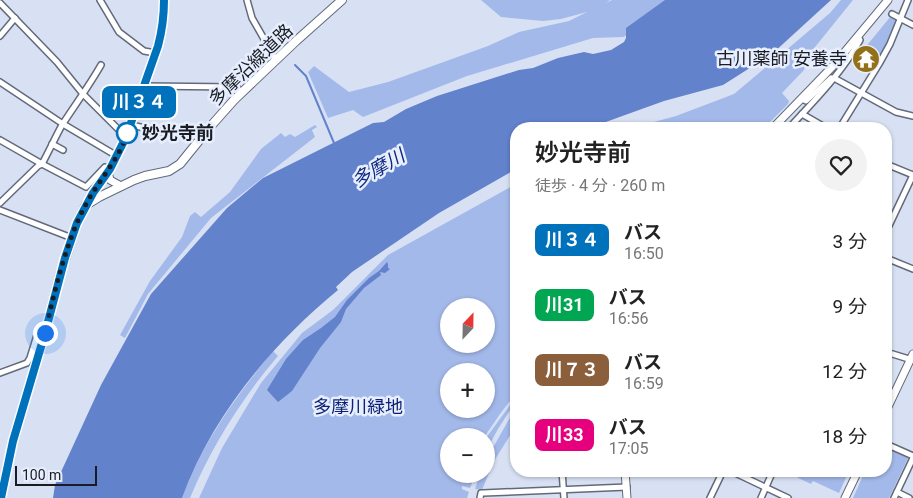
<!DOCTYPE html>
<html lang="ja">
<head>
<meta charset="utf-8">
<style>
  :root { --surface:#fff; --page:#f2f2f2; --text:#222; --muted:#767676 }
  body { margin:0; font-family:Roboto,"Noto Sans JP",sans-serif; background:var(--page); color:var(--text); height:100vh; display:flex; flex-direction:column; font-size:19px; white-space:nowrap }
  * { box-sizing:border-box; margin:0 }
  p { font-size:16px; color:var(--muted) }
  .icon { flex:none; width:28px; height:28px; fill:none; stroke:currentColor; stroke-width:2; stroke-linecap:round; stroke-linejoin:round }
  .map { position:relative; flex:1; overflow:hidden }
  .sheet { position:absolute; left:510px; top:122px; width:382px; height:355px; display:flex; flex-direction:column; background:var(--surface); border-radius:20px; box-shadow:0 1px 4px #0004 }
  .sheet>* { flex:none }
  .badge { padding:0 10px; border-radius:8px; font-size:18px; line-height:32px }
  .needle { width:32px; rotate:22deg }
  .fabs { position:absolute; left:440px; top:298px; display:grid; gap:10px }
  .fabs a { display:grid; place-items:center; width:55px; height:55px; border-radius:50%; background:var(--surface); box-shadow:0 1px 4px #0004; font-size:25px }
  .scale { position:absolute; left:15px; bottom:12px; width:82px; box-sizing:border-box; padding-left:5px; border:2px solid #191c23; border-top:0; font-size:14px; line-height:18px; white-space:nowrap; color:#191c23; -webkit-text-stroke:4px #e7eefe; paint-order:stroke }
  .you { position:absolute; width:25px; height:25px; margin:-12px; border:4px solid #fff; border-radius:50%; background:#1a73e8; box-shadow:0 0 0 8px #1a73e833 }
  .map>.badge { position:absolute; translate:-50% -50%; box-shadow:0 0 0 2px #fff }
  .round { display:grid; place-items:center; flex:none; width:52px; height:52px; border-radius:26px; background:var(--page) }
  .overview { display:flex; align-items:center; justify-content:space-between; height:85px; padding:0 25px }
  h1 { font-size:24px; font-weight:600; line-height:38px }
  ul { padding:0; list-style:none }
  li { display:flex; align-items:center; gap:15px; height:65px; padding:0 25px }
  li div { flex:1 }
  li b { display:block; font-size:19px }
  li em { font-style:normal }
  li .badge { min-width:55px; font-weight:700; text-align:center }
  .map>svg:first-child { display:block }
</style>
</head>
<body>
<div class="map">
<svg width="913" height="498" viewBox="0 0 913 498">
  <rect width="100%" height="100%" fill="#d8e1f4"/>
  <g fill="#a3b9ea" fill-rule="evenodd">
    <path d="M481,0H610L606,3L612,0H688L665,19L623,37L593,38L467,76L363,117L353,110L328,118L308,72L314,66L349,92L388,82L488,46L519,32L569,21L587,12L561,19L543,21L501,17Z"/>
    <path d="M841,0H853L807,57L804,70L782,93L789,101L788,104L763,129H632L645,123L654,122L676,116L734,94L830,13Z"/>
    <path d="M891,16L897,19L881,56L878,54L876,56L864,49Z"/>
    <path d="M315,125L317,127L312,130L315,137L211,218L148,294L125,338L120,335L150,281L182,237L190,216L195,212L201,217L230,192L261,149L281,133L285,137L290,134L295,137Z"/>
    <path d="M516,184V393L500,414L485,436H449V474H476L470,488L462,486V489L469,492L467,498H199L222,448L261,383L302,333L333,310L388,255ZM449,306H486V344H449ZM449,371H486V409H449Z"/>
    <path d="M273,351L278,356C242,398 211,447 190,498H182C202,443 236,396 273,351Z"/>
    <path d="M516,397V401L498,429L486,451V438L502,416Z"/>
    <path d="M516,407V426L494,461L482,490L475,489L480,474H486V460Z"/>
    <path d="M886,448L908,458L889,498H853L865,471H886Z"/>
    <path d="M796,471H849L839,493L813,481L811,484L798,478L796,473Z"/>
  </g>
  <g fill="#6382cc">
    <path d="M665,0H831L772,54L723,85L664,101L603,123L592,129H516V169L439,213L352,272L336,287L338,290C271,345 212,416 182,498H53L55,485L101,385L151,294L227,208L263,178L373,123L384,122L406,109L437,96L519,70L533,68L558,58L584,52L593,54L611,50L624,42L626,38V28Z"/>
    <path d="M387,262L388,264V268L390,269L385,273L380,272L381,275L364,288L346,309L341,322L320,348L292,391L278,402L267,390L286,359L303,340L321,328L335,317L347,300L369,278L379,271Z"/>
  </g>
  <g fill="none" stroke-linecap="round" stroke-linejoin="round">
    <path stroke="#6382cc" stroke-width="2" d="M295,65L306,76L334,143"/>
    <g stroke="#626a7a" stroke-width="8">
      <g id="street">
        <path d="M100,0L119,32L144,51L156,53"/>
        <path d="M247,0L252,18L276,60"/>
        <path d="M0,3L57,62L83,94L126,137"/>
        <path d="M892,14L913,25"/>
        <path d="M0,36L15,18"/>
        <path d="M834,78L896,112L913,116"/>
        <path d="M0,82L63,124L117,156"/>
        <path d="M144,86L235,87L243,92"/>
        <path d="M802,99L806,101L831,78"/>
        <path d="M802,114L828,129"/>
        <path d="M130,125L171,133L202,137"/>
        <path d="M788,129C814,101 841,74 860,40L858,37"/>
        <path d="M839,129L879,64L890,44L908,0"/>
        <path d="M0,140L42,164L86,187L105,167L109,169"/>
        <path d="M52,144L63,150"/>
        <path d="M886,164L913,175"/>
        <path d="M0,203L38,166L42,164C49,151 55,138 62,125C75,105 89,86 101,65"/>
        <path d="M0,210L72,238"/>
        <path d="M886,232L913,175"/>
        <path d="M886,258L913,269"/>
        <path d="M886,352L912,360"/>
        <path d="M0,373L27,363L30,358L38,332L45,333"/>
        <path d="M886,444L913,456"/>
        <path d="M562,471L564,498"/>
        <path d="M731,471L788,498"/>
        <path d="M897,492L909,498"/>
        <path d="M480,498L481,493H483L627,487"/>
        <path d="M710,498L723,471"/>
        <path d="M761,498L773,471"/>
        <path d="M894,498L913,458"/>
      </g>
    </g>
    <g stroke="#626a7a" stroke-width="9">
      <g id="secondary">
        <path d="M772,129L833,66L888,0"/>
        <path d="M108,172L110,180L121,186"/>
        <path d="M86,205L109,169L126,137L158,46L163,21L164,0"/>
        <path d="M886,411L913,354"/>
        <path d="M625,471L627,498"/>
        <path d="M845,498L858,471"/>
      </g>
    </g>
    <g stroke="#626a7a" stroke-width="10">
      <path id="primary" d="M1,498L13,441L45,333L60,275L77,223L86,205L99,197L134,180L145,176L169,171L180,164L210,127L234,100L296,41L342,0"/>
    </g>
    <use href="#street" stroke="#fff" stroke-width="5"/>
    <use href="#secondary" stroke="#fff" stroke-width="7"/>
    <use href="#primary" stroke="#fff" stroke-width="8"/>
  </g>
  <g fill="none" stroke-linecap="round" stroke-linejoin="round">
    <g stroke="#fff" stroke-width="11">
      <path id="line" d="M1,498L13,441L45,333L65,258L77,223L93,193L110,169L126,137L158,46C162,31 164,16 164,0"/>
    </g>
    <use href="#line" stroke="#0072bc" stroke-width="8"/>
    <path stroke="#191c23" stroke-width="5" stroke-dasharray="0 9" d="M45,333C54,293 66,242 85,206C98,181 119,160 127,133"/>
  </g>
  <defs>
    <g id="temple-disc" transform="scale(1.4375)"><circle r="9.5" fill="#937118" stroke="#e7eefe"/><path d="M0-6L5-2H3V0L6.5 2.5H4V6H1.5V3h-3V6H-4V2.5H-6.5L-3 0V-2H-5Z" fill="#fff"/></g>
  </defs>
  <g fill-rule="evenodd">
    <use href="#temple-disc" x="866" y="59"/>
  </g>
  <circle fill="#fff" stroke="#0072bc" stroke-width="2.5" cx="127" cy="133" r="10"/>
  <g text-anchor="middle" stroke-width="5" stroke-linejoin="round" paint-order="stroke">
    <g font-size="18" fill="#191c23" stroke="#e7eefe" text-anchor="end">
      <text x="847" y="65">古川薬師 安養寺</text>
    </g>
    <g font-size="18" fill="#191c23" stroke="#e7eefe">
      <text transform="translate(251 65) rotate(-44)" y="6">多摩沿線道路</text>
    </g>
    <g font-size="18" font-weight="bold" fill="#191c23" stroke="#e7eefe" text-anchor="start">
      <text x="142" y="139">妙光寺前</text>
    </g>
    <g font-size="18" fill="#0a1f75" stroke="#e7eefe">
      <text x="358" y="413">多摩川緑地</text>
    </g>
    <g font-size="19" font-style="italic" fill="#10287e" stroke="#e7eefe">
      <text transform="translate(378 168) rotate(-30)" y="7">多摩川</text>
    </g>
  </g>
</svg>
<div class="fabs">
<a><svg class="needle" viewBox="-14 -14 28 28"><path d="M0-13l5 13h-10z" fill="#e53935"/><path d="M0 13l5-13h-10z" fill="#767676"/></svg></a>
<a>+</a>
<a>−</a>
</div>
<div class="scale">100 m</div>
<div class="you" style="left:45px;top:333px"></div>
<b class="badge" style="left:139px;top:102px;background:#0072bc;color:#fff">川３４</b>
<section class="sheet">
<div class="overview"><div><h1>妙光寺前</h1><p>徒歩 · 4 分 · 260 m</p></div><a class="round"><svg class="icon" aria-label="heart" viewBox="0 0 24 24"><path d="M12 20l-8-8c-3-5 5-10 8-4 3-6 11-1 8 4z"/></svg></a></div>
<ul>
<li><span class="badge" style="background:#0072bc;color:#fff">川３４</span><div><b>バス</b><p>16:50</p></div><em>3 分</em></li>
<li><span class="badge" style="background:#00a651;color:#fff">川31</span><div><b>バス</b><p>16:56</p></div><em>9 分</em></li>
<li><span class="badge" style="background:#8b5e3c;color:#fff">川７３</span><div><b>バス</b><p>16:59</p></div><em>12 分</em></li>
<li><span class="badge" style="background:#e6007e;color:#fff">川33</span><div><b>バス</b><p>17:05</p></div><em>18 分</em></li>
</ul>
</section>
</div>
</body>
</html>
